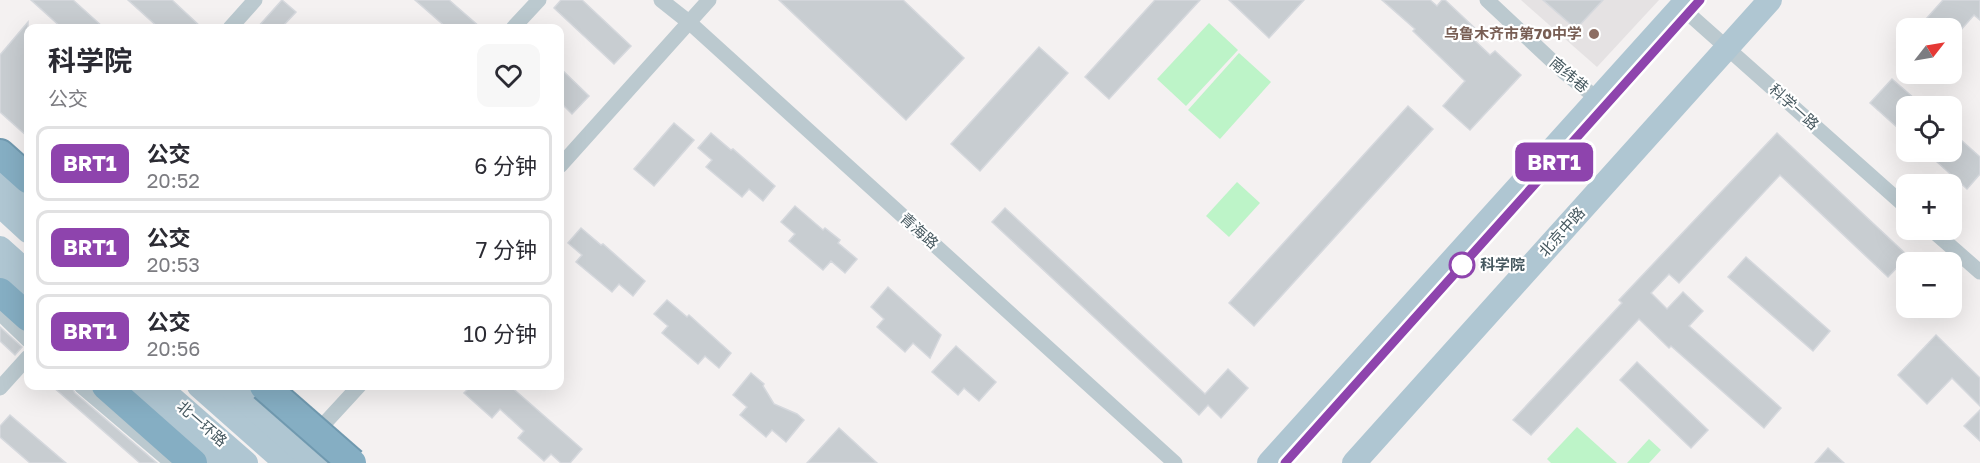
<!DOCTYPE html>
<html lang="zh">
<head>
<meta charset="utf-8">
<style>
  :root { --surface:#fff; --page:#f7f7f7; --text:#2b2b33; --muted:#7c7c81; --line:#e1e1e2 }
  body { margin:0; font-family:"Golos Text","Noto Sans SC",sans-serif; background:var(--page); color:var(--text); height:100vh; display:flex; flex-direction:column; font-size:22px; white-space:nowrap }
  * { box-sizing:border-box; margin:0 }
  p { font-size:20px; color:var(--muted) }
  .icon { flex:none; width:33px; height:33px; fill:none; stroke:currentColor; stroke-width:2; stroke-linecap:round; stroke-linejoin:round }
  .map { position:relative; flex:1; overflow:hidden }
  .sheet { position:absolute; left:24px; top:24px; width:540px; height:366px; display:flex; flex-direction:column; background:var(--surface); border-radius:12px; box-shadow:0 6px 24px #0002 }
  .sheet>* { flex:none }
  .badge { padding:0 12px; border-radius:9px; font-size:21px; line-height:39px }
  .needle { width:39px; rotate:59deg }
  .tools { position:absolute; left:1896px; top:18px; display:grid; gap:12px }
  .tools a { display:grid; place-items:center; width:66px; height:66px; border-radius:12px; background:var(--surface); box-shadow:0 6px 24px #0002; font-size:30px }
  .map>.badge { position:absolute; translate:-50% -50%; box-shadow:0 0 0 3px #fff }
  .round { display:grid; place-items:center; flex:none; width:63px; height:63px; border-radius:12px; background:var(--page) }
  .headline { display:flex; align-items:center; justify-content:space-between; height:102px; padding:0 24px }
  h1 { font-size:28px; font-weight:700; line-height:45px }
  ul { padding:0; list-style:none }
  li { display:flex; align-items:center; gap:18px; height:75px; margin:0 12px 9px; padding:0 12px; border:3px solid var(--line); border-radius:12px }
  li div { flex:1 }
  li b { display:block; font-size:22px }
  li em { font-style:normal }
  li .badge { min-width:66px; font-weight:700; text-align:center }
  .map>svg:first-child { display:block }
</style>
</head>
<body>
<div class="map">
<svg width="1980" height="463" viewBox="0 0 1980 463">
  <rect width="100%" height="100%" fill="#f4f1f1"/>
  <path fill="#e5e2e3" d="M1521,0H1659L1597,67Z"/>
  <g fill="#bdf4c8">
    <path d="M1209,23L1238,50L1186,106L1157,79Z"/>
    <path d="M1239,53L1271,82L1220,139L1188,110Z"/>
    <path d="M1237,182L1260,203L1229,237L1206,216Z"/>
    <path d="M1577,427L1617,463H1551L1547,459Z"/>
    <path d="M1649,439L1661,450L1649,463H1627Z"/>
  </g>
  <g fill="#c8cdd1" stroke="#d5d8dd" stroke-width="1.5">
    <path d="M31,0H73L104,28H62Z"/>
    <path d="M128,0H172L202,28H159Z"/>
    <path d="M282,0L296,12L281,28H257Z"/>
    <path d="M415,0H449L481,28H447Z"/>
    <path d="M561,0H582L631,46L614,64L554,8Z"/>
    <path d="M779,0H903L964,58L906,120Z"/>
    <path d="M1155,0H1200L1109,99L1085,77Z"/>
    <path d="M1229,0H1304L1269,38Z"/>
    <path d="M1382,0H1430L1437,6L1442,0H1445L1479,32L1473,39L1490,55L1495,51L1521,75L1470,130L1443,106L1465,81L1413,31L1415,29Z"/>
    <path d="M1543,0H1603L1576,29Z"/>
    <path d="M1943,0H1980V20L1974,15L1952,40V28H1918Z"/>
    <path d="M28,22V137L0,112V55Z"/>
    <path d="M1039,47L1068,73L980,171L951,144Z"/>
    <path d="M560,68L589,96L572,114L560,102Z"/>
    <path d="M1892,79L1923,106H1906V135L1870,103Z"/>
    <path d="M1408,106L1433,129L1254,326L1229,303Z"/>
    <path d="M674,123L694,140L654,186L634,169Z"/>
    <path d="M1952,132L1980,157V174L1967,189L1926,152H1952Z"/>
    <path d="M711,133L731,150L733,149L775,186L763,201L749,189L742,197L706,167L712,160L698,148Z"/>
    <path d="M1777,133L1908,256L1888,277L1780,175L1679,283L1669,274L1651,293L1667,309L1683,292L1703,311L1689,326L1781,408L1764,428L1671,346L1669,348L1639,319L1531,435L1513,420L1622,303L1619,300Z"/>
    <path d="M795,206L823,230L825,228L840,240L838,243L857,259L845,273L831,261L823,270L789,241L795,234L781,222Z"/>
    <path d="M1005,208L1205,394L1228,369L1248,388L1221,418L1208,405L1199,415L992,222Z"/>
    <path d="M581,228L601,245L603,244L645,281L633,296L619,284L612,292L576,262L582,255L568,243Z"/>
    <path d="M1746,257L1830,331L1813,351L1728,277Z"/>
    <path d="M888,287L941,335L930,358L913,343L905,352L877,327L884,319L871,307Z"/>
    <path d="M667,300L687,317L689,315L731,353L719,368L705,356L698,364L662,333L668,326L654,314Z"/>
    <path d="M0,327L22,347L15,355L0,341Z"/>
    <path d="M1936,335L1980,378V406L1952,378L1927,404L1898,375Z"/>
    <path d="M956,346L996,382L979,401L964,388L958,395L932,372Z"/>
    <path d="M1637,362L1708,430L1691,448L1620,380Z"/>
    <path d="M751,373L764,384L763,386L774,404L797,414L804,420L786,442L772,430L766,437L740,415L747,407L733,395Z"/>
    <path d="M52,386H71L75,393L157,463H140Z"/>
    <path d="M471,386H510L582,449L570,463H561L551,454L544,461L518,438L524,431L500,409L492,418L464,393Z"/>
    <path d="M1980,410V441L1964,426Z"/>
    <path d="M10,415L66,463H30L0,437V426Z"/>
    <path d="M839,428L877,463H807Z"/>
    <path d="M1828,448L1844,463H1815Z"/>
  </g>
  <g fill="none" stroke-linecap="round" stroke-linejoin="round">
    <g stroke="#7099af" stroke-width="32">
      <g id="highway">
        <path d="M0,154L28,179"/>
        <path d="M0,292L28,317"/>
        <path d="M106,386L193,463"/>
      </g>
    </g>
    <g stroke="#bbc9cf" stroke-width="15">
      <path d="M661,0L690,23L1175,463"/>
      <path d="M1487,0L1565,73L1599,100"/>
      <path d="M1681,7L1906,207"/>
      <path d="M230,28L255,0"/>
      <path d="M513,28L539,0"/>
      <path d="M560,166L709,0"/>
      <path d="M1932,230L1980,272"/>
      <path d="M0,313L28,340"/>
      <path d="M81,386L172,463"/>
      <path d="M0,388L28,357"/>
      <path d="M313,436L359,386"/>
    </g>
    <g stroke="#afc6d2" stroke-width="24">
      <path d="M0,182L28,206"/>
      <path d="M0,205L28,231"/>
      <path d="M0,248L28,273"/>
      <path d="M0,270L28,295"/>
      <path d="M130,386L216,463"/>
      <path d="M158,386L246,463"/>
      <path d="M199,386L286,463"/>
      <path d="M229,386L316,463"/>
      <path d="M1269,463L1687,0"/>
      <path d="M1354,463L1770,0"/>
    </g>
    <use href="#highway" stroke="#85aec3" stroke-width="28"/>
    <g stroke="#7099af" stroke-width="32" stroke-linecap="butt">
      <path id="highway-bridge" d="M264,386L352,463"/>
    </g>
    <use href="#highway-bridge" stroke="#85aec3" stroke-width="28"/>
  </g>
  <g fill="none" stroke-linecap="round" stroke-linejoin="round">
    <g stroke="#fff" stroke-width="14">
      <path id="line" d="M1285,463L1700,0"/>
    </g>
    <use href="#line" stroke="#8e44ad" stroke-width="9"/>
  </g>
  <circle fill="#8d6e63" stroke="#fff" stroke-width="2" cx="1594" cy="34" r="6"/>
  <circle fill="#fff" stroke="#8e44ad" stroke-width="3" cx="1462" cy="265" r="12"/>
  <g text-anchor="middle" stroke-width="4.5" stroke-linejoin="round" paint-order="stroke">
    <g font-size="15" font-weight="bold" fill="#785e54" stroke="#fff" text-anchor="end">
      <text x="1582" y="39">乌鲁木齐市第70中学</text>
    </g>
    <g font-size="15" fill="#475960" stroke="#fff">
      <text transform="translate(1569 75) rotate(40)" y="5">南纬巷</text>
      <text transform="translate(1794 107) rotate(42)" y="5">科学一路</text>
      <text transform="translate(919 231) rotate(42)" y="5">青海路</text>
      <text transform="translate(1562 232) rotate(-48)" y="5">北京中路</text>
      <text transform="translate(202 424) rotate(41)" y="5">北一环路</text>
    </g>
    <g font-size="15" font-weight="bold" fill="#475960" stroke="#fff" text-anchor="start">
      <text x="1480" y="270">科学院</text>
    </g>
  </g>
</svg>
<div class="tools">
<a><svg class="needle" viewBox="-14 -14 28 28"><path d="M0-13l5 13h-10z" fill="#e53935"/><path d="M0 13l5-13h-10z" fill="#7c7c81"/></svg></a>
<a><svg class="icon" aria-label="locate" viewBox="0 0 24 24"><circle cx="12" cy="12" r="6"/><path d="M12 2v4M12 18v4M2 12h4M18 12h4"/></svg></a>
<a>+</a>
<a>−</a>
</div>
<b class="badge" style="left:1554px;top:162px;background:#8e44ad;color:#fff">BRT1</b>
<section class="sheet">
<div class="headline"><div><h1>科学院</h1><p>公交</p></div><a class="round"><svg class="icon" aria-label="heart" viewBox="0 0 24 24"><path d="M12 20l-8-8c-3-5 5-10 8-4 3-6 11-1 8 4z"/></svg></a></div>
<ul>
<li><span class="badge" style="background:#8e44ad;color:#fff">BRT1</span><div><b>公交</b><p>20:52</p></div><em>6 分钟</em></li>
<li><span class="badge" style="background:#8e44ad;color:#fff">BRT1</span><div><b>公交</b><p>20:53</p></div><em>7 分钟</em></li>
<li><span class="badge" style="background:#8e44ad;color:#fff">BRT1</span><div><b>公交</b><p>20:56</p></div><em>10 分钟</em></li>
</ul>
</section>
</div>
</body>
</html>
